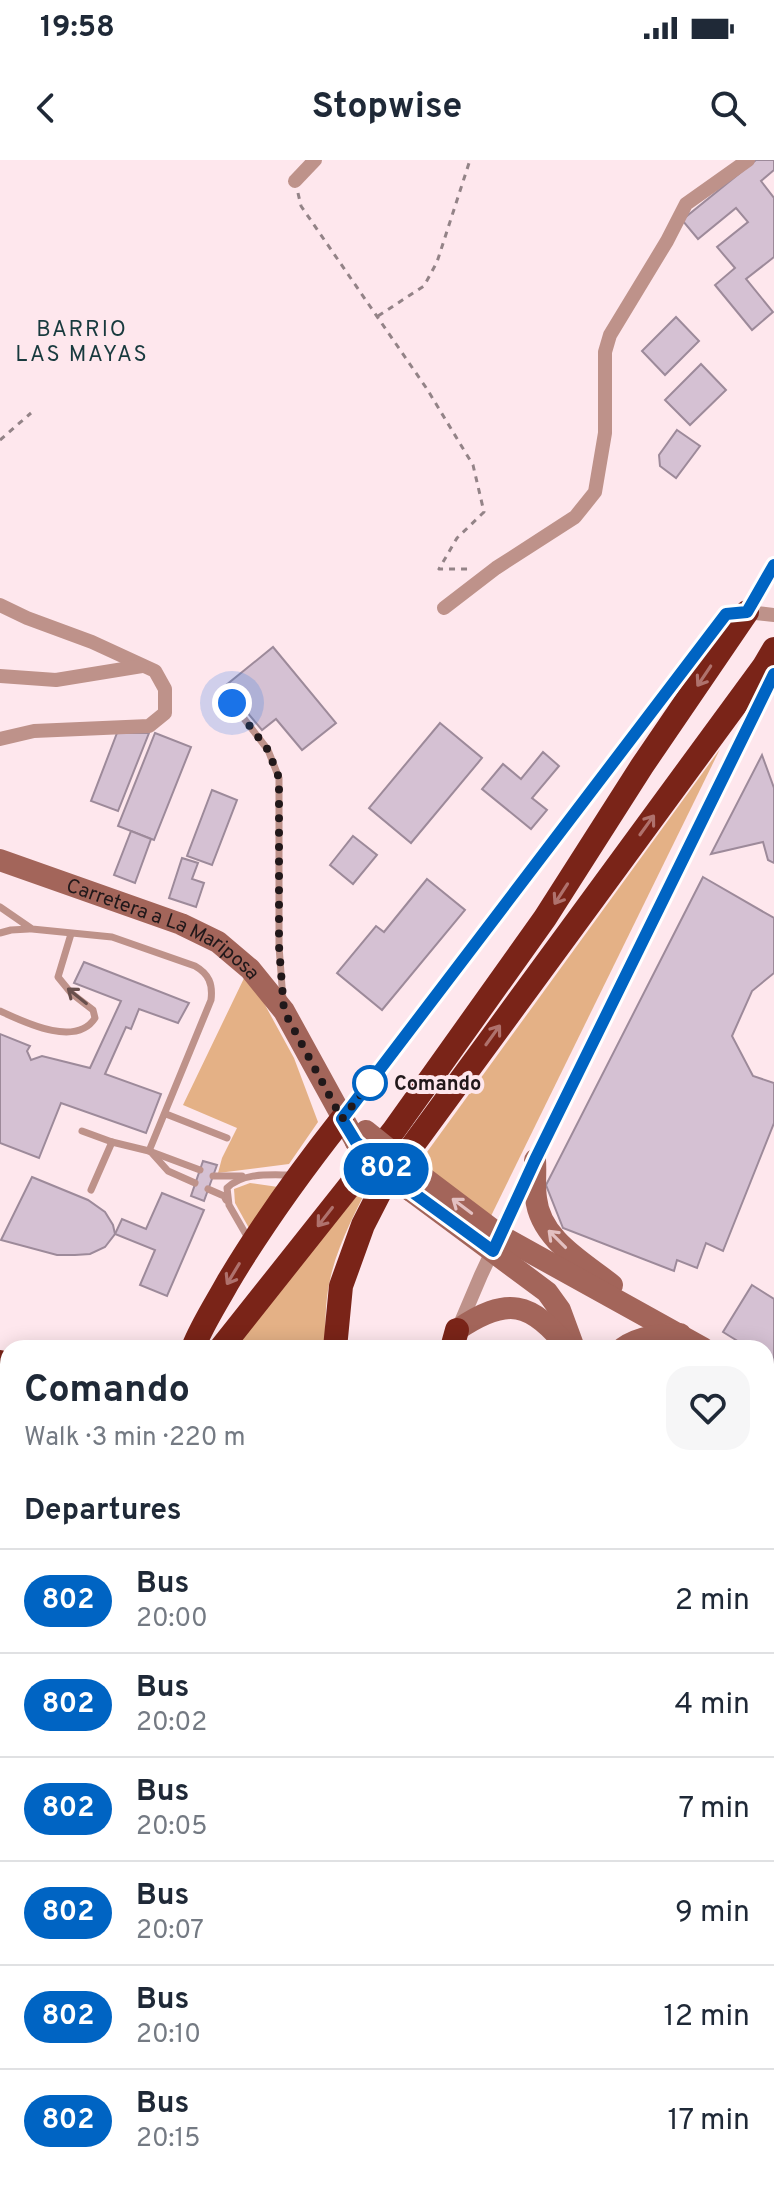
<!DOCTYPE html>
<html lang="en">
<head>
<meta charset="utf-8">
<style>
  :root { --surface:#fff; --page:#f6f6f7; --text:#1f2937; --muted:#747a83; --line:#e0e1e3 }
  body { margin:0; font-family:Overpass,sans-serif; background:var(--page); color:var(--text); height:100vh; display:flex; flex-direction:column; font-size:30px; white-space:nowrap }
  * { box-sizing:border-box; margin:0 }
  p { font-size:26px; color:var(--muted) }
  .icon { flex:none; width:44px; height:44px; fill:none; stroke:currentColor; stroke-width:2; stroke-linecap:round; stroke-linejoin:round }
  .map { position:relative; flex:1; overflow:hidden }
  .drawer { position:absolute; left:0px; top:1180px; width:774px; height:850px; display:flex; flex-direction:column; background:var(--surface); border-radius:24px 24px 0 0; box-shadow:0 4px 20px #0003 }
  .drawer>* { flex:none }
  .badge { padding:0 16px; border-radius:26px; font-size:28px; line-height:52px }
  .you { position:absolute; width:40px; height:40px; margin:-20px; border:6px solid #fff; border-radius:50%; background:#1a73e8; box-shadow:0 0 0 12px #1a73e833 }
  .map>.badge { position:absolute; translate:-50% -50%; box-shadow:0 0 0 4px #fff }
  h2 { padding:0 24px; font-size:30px; line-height:72px }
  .round { display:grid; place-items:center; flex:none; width:84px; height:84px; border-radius:24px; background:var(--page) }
  .head { display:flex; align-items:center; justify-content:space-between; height:136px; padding:0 24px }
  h1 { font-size:38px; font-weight:700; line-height:60px }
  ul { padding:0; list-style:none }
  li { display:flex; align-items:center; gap:24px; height:104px; padding:0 24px; border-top:2px solid var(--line) }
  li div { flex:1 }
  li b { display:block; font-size:30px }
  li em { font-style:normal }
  li .badge { min-width:88px; font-weight:700; text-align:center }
  .status { display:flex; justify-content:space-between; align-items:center; height:56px; padding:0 40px; background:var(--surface); direction:ltr }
  .status svg { height:22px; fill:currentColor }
  header { display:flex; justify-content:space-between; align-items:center; height:104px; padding:0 24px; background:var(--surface); font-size:36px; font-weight:700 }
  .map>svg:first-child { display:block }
</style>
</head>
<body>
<div class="status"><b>19:58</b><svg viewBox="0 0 49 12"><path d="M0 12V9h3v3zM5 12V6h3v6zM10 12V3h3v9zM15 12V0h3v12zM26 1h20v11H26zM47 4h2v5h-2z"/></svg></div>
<header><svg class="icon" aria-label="back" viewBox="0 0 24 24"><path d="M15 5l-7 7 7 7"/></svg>Stopwise<svg class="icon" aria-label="search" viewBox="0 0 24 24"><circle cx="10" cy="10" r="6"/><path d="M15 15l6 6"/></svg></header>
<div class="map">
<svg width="774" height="2029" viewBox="0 0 774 2029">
  <rect width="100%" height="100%" fill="#fee7ed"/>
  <g fill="#e4b186">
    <path d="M720,589L491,1056L419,1003Z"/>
    <path d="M247,812L294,898L318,962L289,1004L218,1013L222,998L237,968L183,945Z"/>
    <path d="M373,1016C358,1048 337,1085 330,1120C325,1141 325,1166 326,1188H231Z"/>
    <path d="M250,1023L278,1027L250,1070L235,1043L234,1029Z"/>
    <path d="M110,2022H291L292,2029H109Z"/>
  </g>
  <g fill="#d5c1d3" stroke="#9d8a9a" stroke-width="2">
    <path d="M756,0H774V10L761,21L774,38V97L746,119L773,152L752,170L715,125L735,108L717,87L748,62L736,48L698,79L682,60Z"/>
    <path d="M676,157L699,181L665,215L642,191Z"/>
    <path d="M701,204L726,230L690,265L665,240Z"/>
    <path d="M677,270L700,286L676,318L660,306L659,295Z"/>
    <path d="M273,487L336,563L302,590L276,559L262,570L225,526Z"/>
    <path d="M440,563L482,598L411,683L369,648Z"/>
    <path d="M117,573H149L118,651L91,641Z"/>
    <path d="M155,573L191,587L154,680L118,666Z"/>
    <path d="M543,592L559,606L532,638L547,650L531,669L482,629L503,604L521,619Z"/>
    <path d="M762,595L774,628V703L768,700L763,682L711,694Z"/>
    <path d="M212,630L237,640L212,705L187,696Z"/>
    <path d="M131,671L151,679L135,723L114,715Z"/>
    <path d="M353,676L377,695L353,724L330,705Z"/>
    <path d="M182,698L198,703L192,719L204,723L196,747L169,738Z"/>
    <path d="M703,717L774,758V813L752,831L732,876L753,916L774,923V963L723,1091L706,1083L697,1108L677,1100L674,1111L563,1068L546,1025Z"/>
    <path d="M427,719L465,750L382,850L337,813L376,766L384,772Z"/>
    <path d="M84,802L189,843L178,863L139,849L131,869L126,867L105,914L161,934L146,973L61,943L39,998L0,983V874L30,886L27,891L31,900L42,896L90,908L121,841L74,823Z"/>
    <path d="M203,1001L217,1005L204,1041L191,1036Z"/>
    <path d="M32,1017L88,1040L105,1052L113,1065L115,1074L105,1087L90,1094L75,1095H57L1,1080Z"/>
    <path d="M162,1033L204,1050L167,1136L140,1125L155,1090L115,1074L122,1059L146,1069Z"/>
    <path d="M752,1125L774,1139V1204L766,1199V1188H749L723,1172Z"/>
    <path d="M8,1745V1791L0,1795V1750Z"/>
    <path d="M8,1835V1872L0,1857V1839Z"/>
    <path d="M0,1935L8,1950V1993L0,1979Z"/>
  </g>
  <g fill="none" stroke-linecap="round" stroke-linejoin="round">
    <g stroke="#938387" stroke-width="3" stroke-dasharray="6 6" stroke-linecap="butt">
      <path d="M298,33L301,46L427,229L473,305L484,352L457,378L439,409H473"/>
      <path d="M378,156L424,126L437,102L470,0"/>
      <path d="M0,280L31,253"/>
    </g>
    <g stroke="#be928a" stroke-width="7">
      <path d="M232,543L268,590L279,618V786L283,840"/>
      <path d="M0,747L32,769L112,777L195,806C209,814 213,824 211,840L149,991"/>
      <path d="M0,773L11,770L29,769"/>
      <path d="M0,851C24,862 76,888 95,858L93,850L71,833L58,817L71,774"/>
      <path d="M166,954L227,978"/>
      <path d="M346,955L726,454L741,452"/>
      <path d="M82,971L112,982L149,991L200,1010"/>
      <path d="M151,992L168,1011L195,1023"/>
      <path d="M213,1016H242"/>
      <path d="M208,1029L224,1036L226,1040"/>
      <path d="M91,1030L112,982"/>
      <path d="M248,1078L229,1045L227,1028C243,1012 270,1015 292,1015"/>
      <path d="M0,1363L8,1369"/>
      <path d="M89,2022L90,2029"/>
      <path d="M445,2022L449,2029"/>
      <path d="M530,2022L534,2029"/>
      <path d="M410,2029L423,2022"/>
    </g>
    <g stroke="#be928a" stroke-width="14">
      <path d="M295,21L315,0"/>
      <path d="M774,405L747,452L774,455"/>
      <path d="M0,445L27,458L92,482L155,511L165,529V553L149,566L34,571L0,579"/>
      <path d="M444,448L496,408L575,357L595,332L605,273V192L610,175L667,81L686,44L748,0"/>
      <path d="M0,516L56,520L142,506"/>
      <path d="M458,1169L481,1115L535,1000L774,515"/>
      <path d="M766,1443L774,1449"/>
      <path d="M766,1639L774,1637"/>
      <path d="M766,1762L774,1779"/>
    </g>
    <g stroke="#a3655a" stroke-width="22">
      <path id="s1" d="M0,700L181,764L218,782L250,809L284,851L356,982"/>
      <path d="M535,1000C536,1012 534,1025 536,1038C540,1079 583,1102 612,1125"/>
      <path d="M423,1017L501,1076L703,1188"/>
      <path d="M411,1031L547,1132L560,1150L574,1188"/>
      <path d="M457,1170C507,1136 531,1141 568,1188"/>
      <path d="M623,1188C640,1176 660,1175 680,1174"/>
      <path d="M766,1226L774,1231"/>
      <path d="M766,1343L774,1349"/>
    </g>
    <g stroke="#7a2418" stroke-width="24">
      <path d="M193,1188C202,1165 216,1144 228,1122C262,1065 301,1011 342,959"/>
      <path d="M221,1188L394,970L545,758L642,606L747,452"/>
      <path d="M335,1188L341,1126L363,1065L383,1026L764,506L774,489"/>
      <path d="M452,1188L457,1170"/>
      <path d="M0,1202L8,1207"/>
      <path d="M0,1243L8,1249"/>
      <path d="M0,1288L8,1294"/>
      <path d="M766,1883L774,1902"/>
      <path d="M766,1985L774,2003"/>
      <path d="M691,2022L696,2029"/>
      <path d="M745,2022L749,2029"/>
    </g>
    <g stroke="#a3655a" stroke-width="22">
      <path d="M366,971L423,1017"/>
      <path d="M356,982L411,1031"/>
    </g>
  </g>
  <defs><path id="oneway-shaft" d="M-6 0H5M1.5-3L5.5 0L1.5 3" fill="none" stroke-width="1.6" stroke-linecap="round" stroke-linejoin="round" transform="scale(2)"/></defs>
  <g stroke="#af726d">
    <use href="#oneway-shaft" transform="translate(704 516) rotate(124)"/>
    <use href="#oneway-shaft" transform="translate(647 665) rotate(-54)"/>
    <use href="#oneway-shaft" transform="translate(561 734) rotate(123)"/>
    <use href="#oneway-shaft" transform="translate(493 875) rotate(-54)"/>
    <use href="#oneway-shaft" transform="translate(325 1057) rotate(128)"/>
    <use href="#oneway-shaft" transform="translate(233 1114) rotate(121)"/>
  </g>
  <use stroke="#684f4c" href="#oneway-shaft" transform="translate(77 836) rotate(-141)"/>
  <g stroke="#e3c0c1">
    <use href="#oneway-shaft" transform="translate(462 1046) rotate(-143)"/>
    <use href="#oneway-shaft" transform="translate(557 1079) rotate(-135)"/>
  </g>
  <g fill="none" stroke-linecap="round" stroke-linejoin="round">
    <g stroke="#fff" stroke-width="18">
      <path id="line" d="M774,405L747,452L726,454L342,959L356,982L411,1031L493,1091L535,1000L774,514"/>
    </g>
    <use href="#line" stroke="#0064c3" stroke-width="12"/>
    <path stroke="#21181a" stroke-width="8" stroke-dasharray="0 14.4" d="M232,543L268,590L279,618V786L284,851L342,959L370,923"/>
  </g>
  <circle fill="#fff" stroke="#0064c3" stroke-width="4" cx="370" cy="923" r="16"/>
  <g text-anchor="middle" stroke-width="8" stroke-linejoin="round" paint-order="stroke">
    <g font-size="20" fill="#21181a" stroke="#fee7ed">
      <text dy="7" stroke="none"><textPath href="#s1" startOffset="178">Carretera a La Mariposa</textPath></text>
    </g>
    <g font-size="20" font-weight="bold" fill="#21181a" stroke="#fee7ed" text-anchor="start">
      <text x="394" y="930">Comando</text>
    </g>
    <g font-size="22" letter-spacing="2" fill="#183a3e" stroke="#fee7ed">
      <text x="82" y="176">BARRIO<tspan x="82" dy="25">LAS MAYAS</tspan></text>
    </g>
  </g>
</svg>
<div class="you" style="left:232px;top:543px"></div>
<b class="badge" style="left:386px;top:1009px;background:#0064c3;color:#fff">802</b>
<section class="drawer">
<div class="head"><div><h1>Comando</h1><p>Walk · 3 min · 220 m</p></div><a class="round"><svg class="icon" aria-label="heart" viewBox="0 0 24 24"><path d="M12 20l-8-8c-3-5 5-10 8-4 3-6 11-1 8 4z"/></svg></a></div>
<h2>Departures</h2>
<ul>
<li><span class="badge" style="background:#0064c3;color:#fff">802</span><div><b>Bus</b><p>20:00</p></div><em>2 min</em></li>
<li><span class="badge" style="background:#0064c3;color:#fff">802</span><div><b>Bus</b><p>20:02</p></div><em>4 min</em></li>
<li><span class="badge" style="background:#0064c3;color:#fff">802</span><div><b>Bus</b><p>20:05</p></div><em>7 min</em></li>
<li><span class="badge" style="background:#0064c3;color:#fff">802</span><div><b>Bus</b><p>20:07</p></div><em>9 min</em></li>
<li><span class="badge" style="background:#0064c3;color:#fff">802</span><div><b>Bus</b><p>20:10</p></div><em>12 min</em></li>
<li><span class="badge" style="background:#0064c3;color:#fff">802</span><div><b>Bus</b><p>20:15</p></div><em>17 min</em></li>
</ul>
</section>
</div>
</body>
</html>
